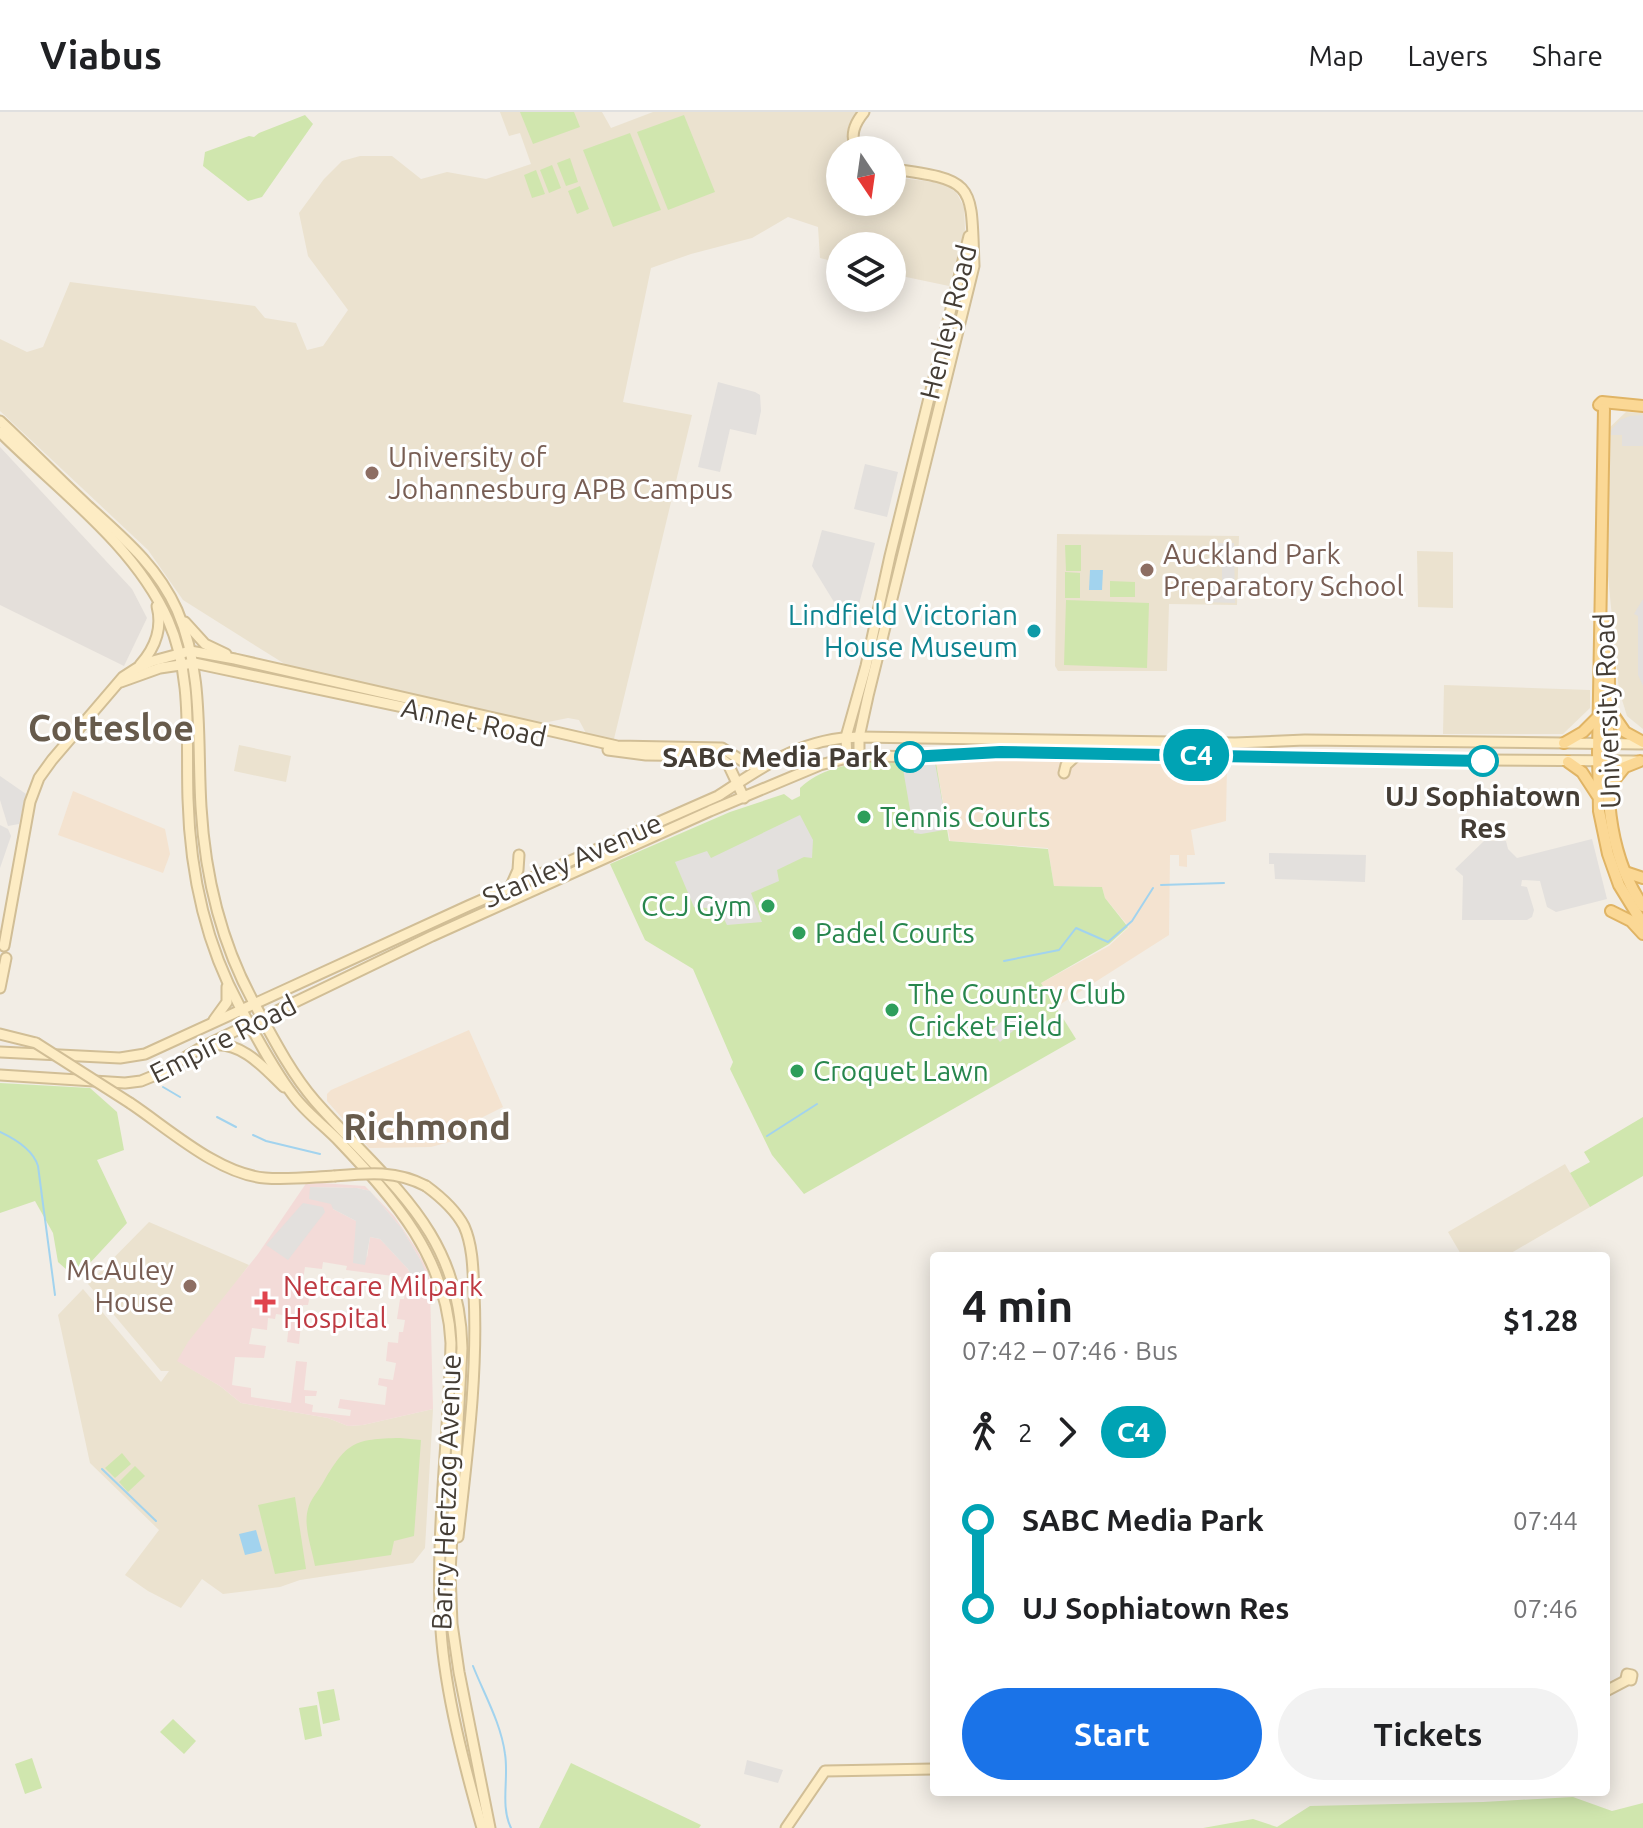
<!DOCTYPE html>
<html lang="en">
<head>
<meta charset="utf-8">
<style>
  :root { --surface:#fff; --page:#f2f2f2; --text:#202124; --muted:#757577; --line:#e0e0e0; --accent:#1a73e8 }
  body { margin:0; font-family:Ubuntu,sans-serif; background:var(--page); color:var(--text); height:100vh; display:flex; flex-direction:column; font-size:30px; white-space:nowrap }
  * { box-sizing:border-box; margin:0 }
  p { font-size:26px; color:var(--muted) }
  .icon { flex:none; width:44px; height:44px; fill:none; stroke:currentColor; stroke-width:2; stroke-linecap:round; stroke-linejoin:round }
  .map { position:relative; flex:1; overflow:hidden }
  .side { position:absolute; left:930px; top:1140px; width:680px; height:544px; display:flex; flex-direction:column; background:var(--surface); border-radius:8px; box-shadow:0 4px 20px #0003 }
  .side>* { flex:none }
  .badge { padding:0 16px; border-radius:26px; font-size:28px; line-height:52px }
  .needle { width:52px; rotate:167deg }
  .buttons { position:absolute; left:826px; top:24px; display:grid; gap:16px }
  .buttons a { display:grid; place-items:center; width:80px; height:80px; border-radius:50%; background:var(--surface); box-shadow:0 4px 20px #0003; font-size:40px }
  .map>.badge { position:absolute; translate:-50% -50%; box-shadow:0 0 0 4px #fff }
  .legs { display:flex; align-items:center; gap:12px; height:88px; padding:0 32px; font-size:26px }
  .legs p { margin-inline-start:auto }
  .overview { display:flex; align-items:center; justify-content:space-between; height:136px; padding:0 32px }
  h1 { font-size:44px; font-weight:700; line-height:60px }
  .button { display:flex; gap:16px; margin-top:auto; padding:16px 32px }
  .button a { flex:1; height:92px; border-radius:48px; background:var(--accent); color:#fff; font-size:32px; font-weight:700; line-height:92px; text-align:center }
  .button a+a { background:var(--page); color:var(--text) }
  ul { padding:0 32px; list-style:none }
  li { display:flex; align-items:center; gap:28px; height:88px; font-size:30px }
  li i { display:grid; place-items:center; width:12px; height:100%; margin:0 10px; background:currentColor }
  li i::after { content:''; width:20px; height:20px; margin:-10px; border:6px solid; border-radius:50%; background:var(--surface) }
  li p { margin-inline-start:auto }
  li:first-child i { background:linear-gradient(#0000 50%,currentColor 0) }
  li:last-child i { background:linear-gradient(currentColor 50%,#0000 0) }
  header { display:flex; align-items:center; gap:48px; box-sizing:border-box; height:112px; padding:0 40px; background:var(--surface); border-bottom:2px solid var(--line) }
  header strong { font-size:38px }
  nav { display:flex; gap:44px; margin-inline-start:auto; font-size:28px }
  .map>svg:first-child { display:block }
</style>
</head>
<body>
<header>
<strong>Viabus</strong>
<nav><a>Map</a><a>Layers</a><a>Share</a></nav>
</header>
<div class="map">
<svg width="1643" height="1716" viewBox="0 0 1643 1716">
  <rect width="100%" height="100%" fill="#f2ede5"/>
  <g fill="#f4e3d0">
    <path d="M966,646L1225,650L1227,653L1226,709L1191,718L1195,743H1187V755L1179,754V743H1170L1169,823L1056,895L1041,871L1109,834L1129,815L1105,786L1102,775L1054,774L1048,736L950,729L936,650Z"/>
    <path d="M73,679L165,717L170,742L163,761L58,723Z"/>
    <path d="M469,918L503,995L457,1018L460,1027L431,1035L369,1036L327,989V982L331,978Z"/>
  </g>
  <path fill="#e4dfda" d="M0,335L132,477L147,506L124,554L0,493Z"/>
  <g fill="#ebe2cf">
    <path d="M500,0H602L611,16L653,0H861L851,38H840V90H892V65L942,71L956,80L964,95L965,118L949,174L892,162V134H840V151L820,146L818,115L788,105L752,126L691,142L651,156L623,290L692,303L613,631L588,625L579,608L568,606L538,612L288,554L183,488L148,438L0,299V227L27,240L43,235L70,170L255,194L265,206L296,211L307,238L323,234L348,198L308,144L299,101L324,67L342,49L360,44H392L421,67L447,60L486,67L531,52L520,21L509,24Z"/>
    <path d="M1626,300L1643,301V617L1627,604L1619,578L1606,443L1608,317Z"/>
    <path d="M1057,422L1239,424L1237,493L1169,492L1167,559H1058L1055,554Z"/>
    <path d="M1417,439L1453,440V496L1418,495Z"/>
    <path d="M1444,573L1590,578V596L1563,622H1443Z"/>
    <path d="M239,633L291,644L286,670L234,659Z"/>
    <path d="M1565,1052L1590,1095L1506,1144H1462L1448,1120Z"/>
    <path d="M149,1110L249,1153L178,1249L220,1274L241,1291L328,1306L348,1314L363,1313L433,1297L425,1436L413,1451L300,1468L280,1475L223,1482L202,1467L181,1496L148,1479L125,1463L159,1418L90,1351L58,1203L83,1177L161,1270L169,1259H161L88,1172Z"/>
  </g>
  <path fill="#f3dbd8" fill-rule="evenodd" d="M307,1070L365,1074L394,1104L417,1138L429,1162L430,1175L433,1297L363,1313L348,1314L328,1306L241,1291L220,1274L177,1249L188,1230L258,1142ZM310,1075L357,1076L370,1079L402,1117L421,1149L414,1171L408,1157L380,1127L370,1125L367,1146L356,1109L333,1097L334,1093ZM323,1150L347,1154L346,1158L401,1165L400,1177L405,1178L404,1187H400L397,1207L405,1208L403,1220H399L398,1231L388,1230L386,1249L396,1251L393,1268L379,1266L378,1273L387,1275L385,1293L340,1287L338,1296L351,1298L350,1304L312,1300L313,1293L305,1291V1284H316L317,1279L304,1278L307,1250L296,1249L291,1291L251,1285V1276L232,1273L235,1245L264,1246L266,1234L249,1232L252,1216L267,1218L268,1206L275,1207L276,1202L290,1204L287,1230L299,1232L303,1193H308L310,1183L301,1181L305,1155L322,1157Z"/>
  <g fill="#d0e6ae">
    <path d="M520,0H574L580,15L533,32Z"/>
    <path d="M305,3L313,12L262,85L248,89L203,54L205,40L249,24L254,25L259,21Z"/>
    <path d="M684,3L715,80L668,98L637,20Z"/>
    <path d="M630,21L661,98L613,115L583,38Z"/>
    <path d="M570,46L578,70L566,74L557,51Z"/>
    <path d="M552,53L561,76L549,81L540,58Z"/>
    <path d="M536,58L545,82L532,86L524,63Z"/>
    <path d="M580,74L589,97L577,102L568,79Z"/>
    <path d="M1065,433H1081V459H1066Z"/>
    <path d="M1065,460L1080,461V486H1065Z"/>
    <path d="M1110,469L1135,470V485H1110Z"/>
    <path d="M1066,488L1149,491L1147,556L1064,553Z"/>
    <path d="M936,650L949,729L1048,737L1054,774L1102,775L1105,786L1128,815L1109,832L1041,871L1076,927L804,1082L772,1043L730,957L733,950L693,857L645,828L610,752L730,700L784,682L792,688L800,684V676C835,643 892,650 936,650Z"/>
    <path d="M0,971L90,976L117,1000L124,1038L97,1048L127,1111L76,1166L58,1150L53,1121L35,1089L0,1101Z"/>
    <path d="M1643,1005V1064L1590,1095L1570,1061L1590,1050L1584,1040Z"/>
    <path d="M400,1326L421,1328L414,1424L394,1429L391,1443L315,1454C312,1437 303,1414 308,1397C310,1388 319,1378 324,1369C347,1330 354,1327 400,1326Z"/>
    <path d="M122,1341L131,1352L115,1366L105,1356Z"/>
    <path d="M135,1354L145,1364L128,1380L119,1370Z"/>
    <path d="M295,1385L306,1457L275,1462L258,1393Z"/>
    <path d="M334,1577L340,1608L323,1612L317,1580Z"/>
    <path d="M317,1593L322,1624L305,1628L299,1596Z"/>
    <path d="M173,1607L196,1629L184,1642L160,1620Z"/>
    <path d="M32,1646L42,1676L25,1682L15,1652Z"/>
    <path d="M571,1651L701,1713L699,1716H539Z"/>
    <path d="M1573,1685L1612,1699L1643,1691V1716H1203L1253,1707L1277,1715L1310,1694L1483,1690Z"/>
  </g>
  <g fill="#e3e0dd">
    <path d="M718,270L755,280L760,283L761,299L756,323L730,317L720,360L698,355Z"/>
    <path d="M1643,303V334H1622V323H1610L1612,317L1620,308L1630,304Z"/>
    <path d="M865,352L898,360L887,405L854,397Z"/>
    <path d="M822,418L875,431L858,496L834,490L812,454Z"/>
    <path d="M1211,431H1234L1235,491L1205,490L1204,475L1222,474V444H1212Z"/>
    <path d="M1643,487V574L1638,563V504L1634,502Z"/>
    <path d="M902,651H935L947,715L944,718L921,722L914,721Z"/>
    <path d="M0,664L26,682L19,712L8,714L0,688Z"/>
    <path d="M800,703L813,728L812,746L804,745L777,758L779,769L751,781L762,810L727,813L719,797L694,795L675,750L707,739L711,746Z"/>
    <path d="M0,713L8,717L11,724L0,756Z"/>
    <path d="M1592,727L1607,787L1556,800L1547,795L1540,769L1522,768L1521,774L1527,775L1534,798L1532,805L1527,808H1462L1463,764L1455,757L1484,729H1506L1508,737L1517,746Z"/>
    <path d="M1269,741L1366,743L1365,770L1275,767L1274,752H1269Z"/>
    <path d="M1011,901L1020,913L1000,930L991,919Z"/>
    <path d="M310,1075L357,1076L370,1079L402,1117L421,1149L428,1167L415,1172L408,1157L380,1127L370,1125L365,1153L353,1151L356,1109L333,1097L331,1092L309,1087Z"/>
    <path d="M303,1091L323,1095L325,1100L288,1148L266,1133Z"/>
    <path d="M747,1648L783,1658L778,1671L744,1662Z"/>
  </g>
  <g fill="#a2d3ee">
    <path d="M1090,458H1103L1102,478H1089Z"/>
    <path d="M256,1418L262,1439L245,1443L239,1422Z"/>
  </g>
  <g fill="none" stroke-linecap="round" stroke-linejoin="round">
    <g stroke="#a2d3ee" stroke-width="2">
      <path d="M1161,773L1224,771"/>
      <path d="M1004,849L1059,838L1076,816L1108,830L1132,809L1153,776"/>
      <path d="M163,975L180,985"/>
      <path d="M217,1005L236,1015"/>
      <path d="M0,1020C15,1027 33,1038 38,1054L55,1183"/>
      <path d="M253,1023L266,1029L320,1042"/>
      <path d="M767,1024L817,992"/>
      <path d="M102,1357L156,1409"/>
      <path d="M473,1554C484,1582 501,1611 505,1642C509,1666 500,1694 511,1716"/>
    </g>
    <g stroke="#d1be96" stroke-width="13">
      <g id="secondary">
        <path d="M856,38C850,23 854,12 864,0"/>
        <path d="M0,309C30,337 58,366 87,393C122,425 157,453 177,498C204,560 197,628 201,695C205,763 221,831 254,891C272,924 290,960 315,989C386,1070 460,1117 462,1236L450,1461L452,1512L459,1560L490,1716"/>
        <path d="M0,320C57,377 135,433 168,508C193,564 186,627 188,687C190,759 205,831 240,895C256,924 273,957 293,983C306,1001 325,1014 340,1030C395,1088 447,1146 451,1231C449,1326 435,1423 441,1518C445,1581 465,1656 482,1716"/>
        <path d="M185,510L205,532L226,542"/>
        <path d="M140,553C155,536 163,517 157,494"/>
        <path d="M121,570L160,556L194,551L531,622"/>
        <path d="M608,638L646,643L718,644L728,652L744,686"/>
        <path d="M859,645V625L868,584L974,154C971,72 977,68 892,57"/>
        <path d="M847,646L846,625L866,554L890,444L969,124"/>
        <path d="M1064,661L1066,653L1079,641"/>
        <path d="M510,776L518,758L519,743"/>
        <path d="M4,834L30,690L39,666L52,648L123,565L137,556L153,549L190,539L235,547L617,634L722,636L747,652L762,655"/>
        <path d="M0,876L6,846"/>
        <path d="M214,908L227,890V875"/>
        <path d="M0,922L36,931"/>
        <path d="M213,933C243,930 264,956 284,975"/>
        <path d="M0,940L120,946L145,942L468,794L718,684C764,654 801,626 859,625L1235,631L1305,628L1643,632"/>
        <path d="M0,963L125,971L141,969L158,962L202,935L432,824L710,699L820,653L847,646L866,644L931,645L978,640H1021L1317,647L1636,649"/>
        <path d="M130,991C169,1017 218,1062 265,1066C288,1068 312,1065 334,1064"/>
        <path d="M426,1074C441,1085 455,1097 464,1114C473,1134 473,1159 474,1181C478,1263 467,1343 458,1425"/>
        <path d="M1627,1562L1632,1563L1631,1568L1626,1567Z"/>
        <path d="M1606,1579L1627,1568"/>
        <path d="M786,1716L825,1659L934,1657"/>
      </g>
    </g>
    <g stroke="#e0b465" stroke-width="14">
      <g id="primary">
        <path d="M1599,293L1602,290L1643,294"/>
        <path d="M1604,297L1598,640L1599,699L1608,742L1619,773L1643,812"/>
        <path d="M1606,512C1618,605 1586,711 1643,794"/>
        <path d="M1610,598L1625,620L1643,630"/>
        <path d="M1564,631L1583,620L1598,605"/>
        <path d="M1568,650L1582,660L1597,683"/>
        <path d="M1609,675L1625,655L1640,649"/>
        <path d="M1625,760L1643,766"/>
        <path d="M1611,799L1631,809L1643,822"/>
      </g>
    </g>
    <use href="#secondary" stroke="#fdecc4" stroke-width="9"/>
    <use href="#primary" stroke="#fbd895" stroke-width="10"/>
    <g stroke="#d1be96" stroke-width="13" stroke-linecap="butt">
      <g id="secondary-bridge">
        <path d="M36,931L130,991"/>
        <path d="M334,1064C368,1061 396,1058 426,1074"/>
      </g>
    </g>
    <use href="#secondary-bridge" stroke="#fdecc4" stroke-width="9"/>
  </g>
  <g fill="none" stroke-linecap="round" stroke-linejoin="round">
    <g stroke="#fff" stroke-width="18">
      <path id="line-1" d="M910,645L1000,640L1483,649"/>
    </g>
    <use href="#line-1" stroke="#00a3b4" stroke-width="12"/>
  </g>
  <g fill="#8d6e63" stroke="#fff" stroke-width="3">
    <circle cx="372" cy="361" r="8"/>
    <circle cx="1147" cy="458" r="8"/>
    <circle cx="190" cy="1174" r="8"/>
  </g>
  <circle fill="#0f9aa8" stroke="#fff" stroke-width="3" cx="1034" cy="519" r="8"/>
  <g fill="#fff" stroke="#00a3b4" stroke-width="4">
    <circle cx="910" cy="645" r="14"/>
    <circle cx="1483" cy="649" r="14"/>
  </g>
  <g fill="#2e9e5b" stroke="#fff" stroke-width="3">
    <circle cx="864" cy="705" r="8"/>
    <circle cx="768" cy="794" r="8"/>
    <circle cx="799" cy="821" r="8"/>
    <circle cx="892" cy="898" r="8"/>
    <circle cx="797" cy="959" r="8"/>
  </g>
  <path fill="#e0444e" stroke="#fff" stroke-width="3" d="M261 1178h8v8h8v8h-8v8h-8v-8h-8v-8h8z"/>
  <g text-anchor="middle" stroke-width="6" stroke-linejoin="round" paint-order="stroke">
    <g font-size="28" fill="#443d35" stroke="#fff">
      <text transform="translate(948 210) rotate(-76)" y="10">Henley Road</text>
      <text transform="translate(1607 599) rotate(-92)" y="10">University Road</text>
      <text transform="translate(474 610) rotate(12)" y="10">Annet Road</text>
      <text transform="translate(572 748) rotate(-24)" y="10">Stanley Avenue</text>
      <text transform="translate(223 927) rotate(-27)" y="10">Empire Road</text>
      <text transform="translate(446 1380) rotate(-88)" y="10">Barry Hertzog Avenue</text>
    </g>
    <g font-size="28" fill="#785e54" stroke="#fff" text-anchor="start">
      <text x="388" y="355">University of<tspan x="388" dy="32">Johannesburg APB Campus</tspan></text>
      <text x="1163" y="452">Auckland Park<tspan x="1163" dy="32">Preparatory School</tspan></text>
      <text x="174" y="1168" text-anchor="end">McAuley<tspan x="174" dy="32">House</tspan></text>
    </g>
    <g font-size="28" fill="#0d838f" stroke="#fff" text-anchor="end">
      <text x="1018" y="513">Lindfield Victorian<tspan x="1018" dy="32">House Museum</tspan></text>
    </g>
    <g font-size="28" font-weight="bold" fill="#443d35" stroke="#fff" text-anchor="end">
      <text x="888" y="655">SABC Media Park</text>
      <text x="1483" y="694" text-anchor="middle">UJ Sophiatown<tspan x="1483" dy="32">Res</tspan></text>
    </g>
    <g font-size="28" fill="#27864d" stroke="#fff" text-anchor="start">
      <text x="880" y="715">Tennis Courts</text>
      <text x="752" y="804" text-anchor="end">CCJ Gym</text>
      <text x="815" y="831">Padel Courts</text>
      <text x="908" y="892">The Country Club<tspan x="908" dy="32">Cricket Field</tspan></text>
      <text x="813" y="969">Croquet Lawn</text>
    </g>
    <g font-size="28" fill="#be3a42" stroke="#fff" text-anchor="start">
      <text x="283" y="1184">Netcare Milpark<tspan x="283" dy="32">Hospital</tspan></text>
    </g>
    <g font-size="36" font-weight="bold" fill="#675b4c" stroke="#fff">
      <text x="111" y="629">Cottesloe</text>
      <text x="427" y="1028">Richmond</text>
    </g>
  </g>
</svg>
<div class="buttons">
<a><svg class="needle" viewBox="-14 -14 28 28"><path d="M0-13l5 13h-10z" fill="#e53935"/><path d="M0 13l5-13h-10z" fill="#757577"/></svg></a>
<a><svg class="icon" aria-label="layers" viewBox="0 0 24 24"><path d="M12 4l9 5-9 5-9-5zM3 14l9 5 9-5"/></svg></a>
</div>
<b class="badge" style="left:1196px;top:643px;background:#00a3b4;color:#fff">C4</b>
<section class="side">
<div class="overview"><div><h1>4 min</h1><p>07:42 – 07:46 · Bus</p></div><b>$1.28</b></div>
<div class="legs"><svg class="icon" aria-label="walk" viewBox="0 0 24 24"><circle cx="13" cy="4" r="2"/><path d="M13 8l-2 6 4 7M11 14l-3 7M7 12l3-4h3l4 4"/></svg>2<svg class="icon" aria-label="forward" viewBox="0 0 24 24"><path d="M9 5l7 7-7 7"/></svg><b class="badge" style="background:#00a3b4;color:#fff">C4</b></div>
<ul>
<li><i style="color:#00a3b4"></i><b>SABC Media Park</b><p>07:44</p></li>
<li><i style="color:#00a3b4"></i><b>UJ Sophiatown Res</b><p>07:46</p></li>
</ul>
<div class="button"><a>Start</a><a>Tickets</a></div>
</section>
</div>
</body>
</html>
